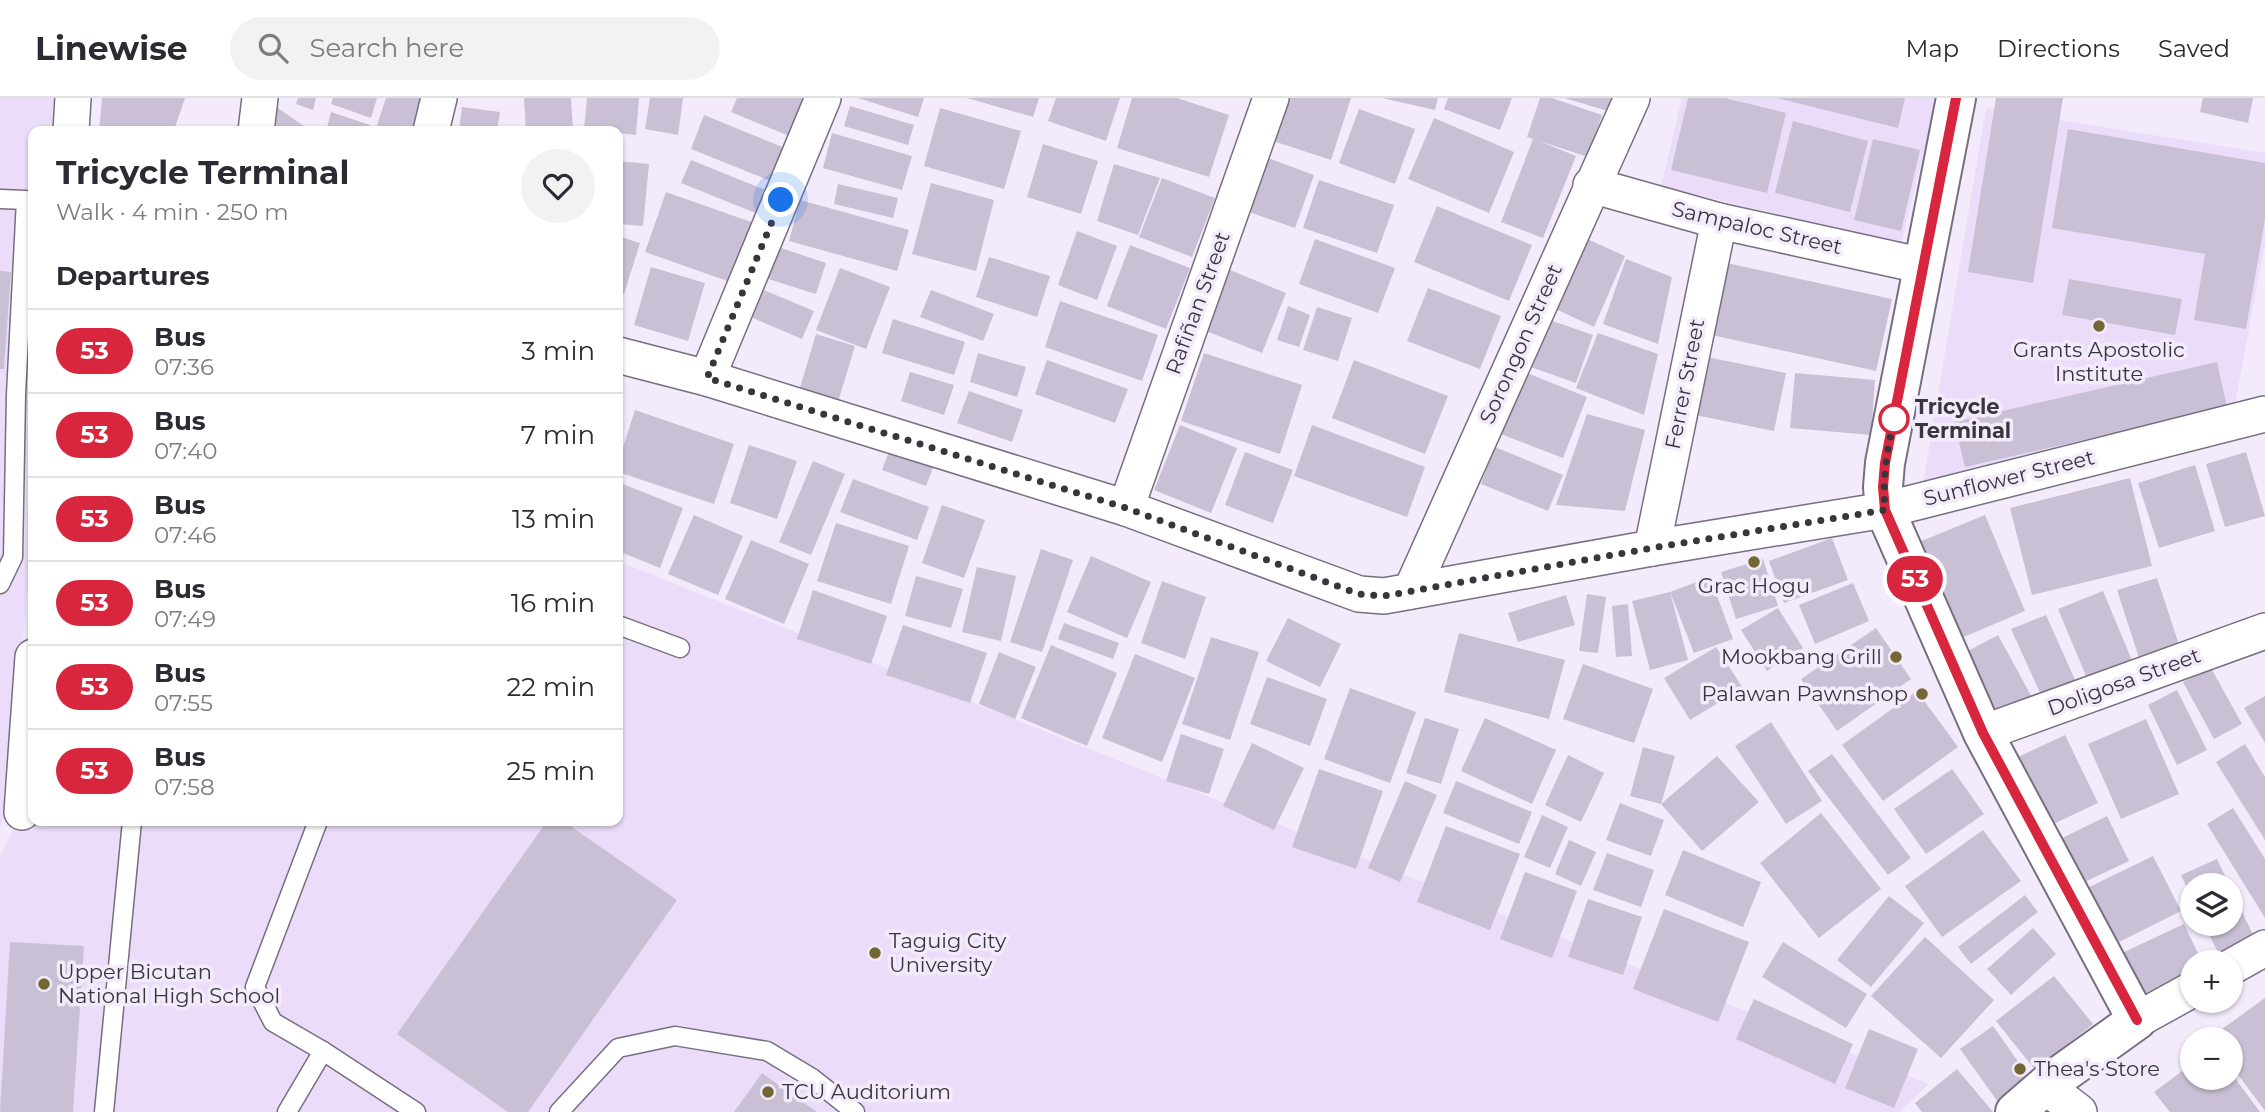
<!DOCTYPE html>
<html lang="en">
<head>
<meta charset="utf-8">
<style>
  :root { --surface:#fff; --page:#f2f2f3; --text:#2b2b33; --muted:#7c7c81; --line:#e1e1e2 }
  body { margin:0; font-family:Montserrat,sans-serif; background:var(--page); color:var(--text); height:100vh; display:flex; flex-direction:column; font-size:26px; white-space:nowrap }
  * { box-sizing:border-box; margin:0 }
  p { font-size:23px; color:var(--muted) }
  .icon { flex:none; width:38px; height:38px; fill:none; stroke:currentColor; stroke-width:2; stroke-linecap:round; stroke-linejoin:round }
  .map { position:relative; flex:1; overflow:hidden }
  .panel { position:absolute; left:28px; top:28px; width:595px; height:700px; display:flex; flex-direction:column; background:var(--surface); border-radius:14px; box-shadow:0 2px 5px #0004 }
  .panel>* { flex:none }
  .badge { padding:0 14px; border-radius:23px; font-size:24px; line-height:46px }
  .controls { position:absolute; left:2180px; top:775px; display:grid; gap:14px }
  .controls a { display:grid; place-items:center; width:63px; height:63px; border-radius:50%; background:var(--surface); box-shadow:0 2px 5px #0004; font-size:35px }
  .you { position:absolute; width:35px; height:35px; margin:-18px; border:5px solid #fff; border-radius:50%; background:#1a73e8; box-shadow:0 0 0 10px #1a73e833 }
  .map>.badge { position:absolute; translate:-50% -50%; box-shadow:0 0 0 4px #fff }
  h2 { padding:0 28px; font-size:26px; line-height:63px }
  .round { display:grid; place-items:center; flex:none; width:74px; height:74px; border-radius:37px; background:var(--page) }
  .headline { display:flex; align-items:center; justify-content:space-between; height:119px; padding:0 28px }
  h1 { font-size:33px; font-weight:700; line-height:52px }
  ul { padding:0; list-style:none }
  li { display:flex; align-items:center; gap:21px; height:84px; padding:0 28px; border-top:2px solid var(--line) }
  li div { flex:1 }
  li b { display:block; font-size:26px }
  li em { font-style:normal }
  li .badge { min-width:77px; font-weight:700; text-align:center }
  header { display:flex; align-items:center; gap:42px; box-sizing:border-box; height:98px; padding:0 35px; background:var(--surface); border-bottom:2px solid var(--line) }
  header strong { font-size:33px }
  nav { display:flex; gap:38px; margin-inline-start:auto; font-size:24px }
  .search { width:490px; height:63px; background:var(--page); display:flex; align-items:center; gap:18px; box-sizing:border-box; padding:0 24px; border-radius:38px; color:var(--muted); font-size:26px }
  .map>svg:first-child { display:block }
</style>
</head>
<body>
<header>
<strong>Linewise</strong>
<div class="search"><svg class="icon" aria-label="search" viewBox="0 0 24 24"><circle cx="10" cy="10" r="6"/><path d="M15 15l6 6"/></svg>Search here</div>
<nav><a>Map</a><a>Directions</a><a>Saved</a></nav>
</header>
<div class="map">
<svg width="2265" height="1014" viewBox="0 0 2265 1014">
  <rect width="100%" height="100%" fill="#f3ebfc"/>
  <g fill="#ebddfa">
    <path d="M0,0H66L64,33H33V434L7,714L0,728Z"/>
    <path d="M1682,0H1937L1901,146L1661,88Z"/>
    <path d="M1986,10L2265,55V145L2234,312L1923,386Z"/>
    <path d="M618,463L1929,986L1899,1014H0V758L22,714L33,723H618Z"/>
  </g>
  <g fill="#cac0d5">
    <path d="M102,0H185L174,32L149,29L148,33H99Z"/>
    <path d="M298,0H316L313,12L296,6Z"/>
    <path d="M333,0H377L371,20L331,6Z"/>
    <path d="M386,0H445L435,33H375Z"/>
    <path d="M524,0H571L573,32L526,33Z"/>
    <path d="M587,0H639L636,37L618,35V33L584,32Z"/>
    <path d="M650,0H683L678,37L645,31Z"/>
    <path d="M737,0H805L789,38L731,14Z"/>
    <path d="M858,0H924L918,19Z"/>
    <path d="M967,0H1039L1033,19Z"/>
    <path d="M1056,0H1120L1106,43L1048,23Z"/>
    <path d="M1132,0H1177L1229,17L1209,79L1117,50Z"/>
    <path d="M1284,0H1351L1331,62L1270,42Z"/>
    <path d="M1382,0H1438L1435,12Z"/>
    <path d="M1448,0H1512L1500,32L1444,11Z"/>
    <path d="M1540,0H1552L1602,17L1588,59L1539,43L1576,58L1543,140L1501,124L1533,41L1527,39Z"/>
    <path d="M1564,0H1619L1615,15Z"/>
    <path d="M1688,0H1725L1786,15L1767,95L1671,72Z"/>
    <path d="M1777,0H1905L1898,30Z"/>
    <path d="M1996,0H2063L2033,185L1968,174Z"/>
    <path d="M2203,0H2253L2248,25L2200,14Z"/>
    <path d="M275,8L311,33H270Z"/>
    <path d="M850,8L914,27L908,47L844,28Z"/>
    <path d="M462,9L500,14L497,33H459Z"/>
    <path d="M940,10L1021,33L1004,91L924,68Z"/>
    <path d="M1359,11L1415,31L1395,86L1339,65Z"/>
    <path d="M331,14L370,27L368,33H326Z"/>
    <path d="M704,17L785,50L771,83L691,51Z"/>
    <path d="M1434,20L1514,54L1489,115L1408,81Z"/>
    <path d="M1793,23L1868,43L1850,114L1775,95Z"/>
    <path d="M2068,31L2265,65V122L2246,231L2194,222L2205,156L2052,130Z"/>
    <path d="M832,35L912,58L902,92L823,70Z"/>
    <path d="M1873,41L1920,52L1901,133L1854,122Z"/>
    <path d="M1043,46L1098,63L1081,116L1027,99Z"/>
    <path d="M1265,59L1314,77L1295,130L1246,113Z"/>
    <path d="M691,62L768,93L758,116L681,85Z"/>
    <path d="M618,63L649,66L643,128L618,126Z"/>
    <path d="M1114,66L1160,80L1138,137L1097,123Z"/>
    <path d="M1162,80L1215,100L1192,159L1139,139Z"/>
    <path d="M1319,82L1394,107L1377,155L1303,130Z"/>
    <path d="M931,85L994,102L976,173L912,156Z"/>
    <path d="M838,86L898,100L893,120L834,106Z"/>
    <path d="M666,94L754,125L733,185L645,154Z"/>
    <path d="M800,102L909,132L897,173L789,143Z"/>
    <path d="M1437,108L1532,147L1509,203L1414,164Z"/>
    <path d="M1077,133L1117,148L1097,202L1058,187Z"/>
    <path d="M1576,136L1625,158L1594,229L1545,206Z"/>
    <path d="M618,138L640,145L624,196L618,194Z"/>
    <path d="M1315,141L1395,170L1378,215L1299,186Z"/>
    <path d="M1130,147L1190,170L1166,231L1107,208Z"/>
    <path d="M775,148L826,165L816,196L765,180Z"/>
    <path d="M989,159L1050,178L1037,219L976,199Z"/>
    <path d="M1626,161L1672,179L1658,246L1603,226Z"/>
    <path d="M1722,164L1892,201L1876,273L1707,236Z"/>
    <path d="M651,169L705,185L688,243L634,227Z"/>
    <path d="M840,170L890,189L866,251L816,232Z"/>
    <path d="M1230,172L1286,195L1262,255L1206,233Z"/>
    <path d="M0,173L11,174L4,271H0Z"/>
    <path d="M2069,181L2182,201L2175,237L2062,217Z"/>
    <path d="M759,190L814,213L802,241L748,218Z"/>
    <path d="M1428,190L1501,218L1480,271L1407,243Z"/>
    <path d="M931,192L994,216L983,243L920,219Z"/>
    <path d="M1060,203L1158,237L1142,283L1045,249Z"/>
    <path d="M1288,208L1310,217L1299,249L1277,242Z"/>
    <path d="M1317,209L1352,220L1338,263L1303,252Z"/>
    <path d="M1541,219L1593,237L1576,285L1525,267Z"/>
    <path d="M893,221L965,244L954,277L882,255Z"/>
    <path d="M1598,235L1658,256L1644,317L1576,290Z"/>
    <path d="M816,236L855,248L838,304L799,293Z"/>
    <path d="M978,255L1026,269L1017,299L970,284Z"/>
    <path d="M1204,255L1302,287L1280,356L1181,323Z"/>
    <path d="M1702,258L1786,275L1774,333L1690,316Z"/>
    <path d="M1047,262L1128,291L1115,325L1035,296Z"/>
    <path d="M1354,262L1448,298L1425,356L1332,320Z"/>
    <path d="M2217,264L2227,309L1965,369L1954,324Z"/>
    <path d="M1522,273L1587,299L1563,360L1498,335Z"/>
    <path d="M910,274L954,287L944,317L901,303Z"/>
    <path d="M1795,275L1875,282L1871,337L1790,330Z"/>
    <path d="M969,293L1023,312L1012,344L957,325Z"/>
    <path d="M635,312L734,346L714,406L618,374V365Z"/>
    <path d="M1587,316L1645,332L1625,413L1556,407Z"/>
    <path d="M1180,327L1237,350L1211,415L1154,392Z"/>
    <path d="M1312,327L1425,369L1407,419L1294,378Z"/>
    <path d="M893,343L937,359L926,388L882,372Z"/>
    <path d="M749,347L797,363L777,421L730,405Z"/>
    <path d="M1495,349L1563,377L1548,413L1481,386Z"/>
    <path d="M1245,354L1293,372L1273,425L1225,407Z"/>
    <path d="M2246,354L2265,418L2225,429L2206,366Z"/>
    <path d="M813,363L845,376L811,457L779,444Z"/>
    <path d="M2195,367L2215,433L2159,450L2138,385Z"/>
    <path d="M2130,380L2152,468L2032,497L2010,410Z"/>
    <path d="M853,381L929,409L917,442L840,414Z"/>
    <path d="M618,384L683,410L660,470L618,453Z"/>
    <path d="M942,407L985,422L964,480L922,465Z"/>
    <path d="M694,417L743,438L718,497L668,476Z"/>
    <path d="M1985,417L2025,513L1947,546L1907,449Z"/>
    <path d="M836,425L909,448L891,506L817,483Z"/>
    <path d="M1832,440L1848,482L1784,505L1769,463Z"/>
    <path d="M751,442L809,466L784,526L725,501Z"/>
    <path d="M1041,451L1073,462L1042,554L1010,544Z"/>
    <path d="M1091,458L1151,484L1127,540L1067,514Z"/>
    <path d="M1763,461L1778,508L1736,521L1721,474Z"/>
    <path d="M977,469L1016,478L1001,543L962,534Z"/>
    <path d="M916,478L963,491L951,530L905,518Z"/>
    <path d="M1710,479L1733,541L1694,555L1670,494Z"/>
    <path d="M2157,480L2182,556L2142,569L2117,492Z"/>
    <path d="M1162,483L1206,499L1185,561L1141,545Z"/>
    <path d="M1853,485L1869,523L1815,546L1799,507Z"/>
    <path d="M813,492L887,518L871,566L797,541Z"/>
    <path d="M2103,493L2136,572L2091,590L2058,511Z"/>
    <path d="M1670,494L1688,562L1650,572L1632,503Z"/>
    <path d="M1587,496L1606,499L1598,555L1579,553Z"/>
    <path d="M1566,497L1575,527L1518,544L1508,515Z"/>
    <path d="M1628,506L1632,558L1616,559L1612,508Z"/>
    <path d="M1778,510L1803,550L1767,573L1741,532Z"/>
    <path d="M2046,517L2076,584L2042,599L2011,531Z"/>
    <path d="M1288,520L1341,546L1320,589L1266,563Z"/>
    <path d="M1064,525L1119,545L1113,561L1058,541Z"/>
    <path d="M903,527L987,555L970,605L886,577Z"/>
    <path d="M1876,530L1911,581L1837,633L1801,581Z"/>
    <path d="M1459,535L1565,562L1549,621L1444,594Z"/>
    <path d="M1998,537L2034,603L1989,627L1953,561Z"/>
    <path d="M1211,539L1259,554L1230,642L1182,626Z"/>
    <path d="M1051,547L1117,575L1087,648L1021,620Z"/>
    <path d="M1716,549L1743,590L1690,622L1664,580Z"/>
    <path d="M999,554L1036,569L1015,621L979,606Z"/>
    <path d="M1135,556L1195,580L1162,664L1102,640Z"/>
    <path d="M1583,566L1653,591L1634,645L1563,621Z"/>
    <path d="M2211,570L2242,626L2214,641L2183,584Z"/>
    <path d="M1267,579L1327,601L1310,648L1250,626Z"/>
    <path d="M1350,590L1416,614L1390,685L1324,661Z"/>
    <path d="M2177,592L2207,652L2177,667L2148,607Z"/>
    <path d="M1917,593L1958,649L1883,703L1842,647Z"/>
    <path d="M2265,598V645L2244,610Z"/>
    <path d="M1425,620L1459,631L1441,686L1406,675Z"/>
    <path d="M1485,620L1556,652L1532,706L1461,673Z"/>
    <path d="M2146,621L2179,696L2121,721L2088,646Z"/>
    <path d="M1771,624L1822,703L1786,726L1735,648Z"/>
    <path d="M1181,636L1224,651L1209,696L1166,683Z"/>
    <path d="M2065,637L2098,705L2047,729L2014,661Z"/>
    <path d="M1252,645L1304,670L1274,732L1223,708Z"/>
    <path d="M2245,646L2265,679V742L2216,664Z"/>
    <path d="M1643,649L1675,658L1661,706L1630,698Z"/>
    <path d="M1832,656L1911,760L1888,777L1808,673Z"/>
    <path d="M1568,657L1604,675L1581,724L1545,707Z"/>
    <path d="M1717,658L1759,704L1702,753L1661,706Z"/>
    <path d="M1319,671L1383,693L1356,771L1292,749Z"/>
    <path d="M1952,671L1984,716L1926,756L1894,711Z"/>
    <path d="M1405,683L1437,697L1400,784L1368,770Z"/>
    <path d="M1456,683L1532,714L1519,746L1443,715Z"/>
    <path d="M1620,705L1664,722L1651,758L1606,742Z"/>
    <path d="M2233,710L2265,761V820L2207,726Z"/>
    <path d="M1821,715L1881,791L1819,840L1760,765Z"/>
    <path d="M1542,717L1568,729L1550,770L1524,759Z"/>
    <path d="M2107,718L2129,763L2074,789L2052,745Z"/>
    <path d="M547,723H563L677,802L528,1014H508L397,936Z"/>
    <path d="M1446,728L1520,756L1490,832L1417,804Z"/>
    <path d="M1983,732L2021,783L1942,839L1905,788Z"/>
    <path d="M1569,742L1596,754L1581,788L1555,776Z"/>
    <path d="M1683,752L1761,784L1743,829L1665,797Z"/>
    <path d="M1607,755L1654,772L1641,809L1593,792Z"/>
    <path d="M2153,758L2181,813L2105,851L2077,795Z"/>
    <path d="M2217,761L2230,788H2193V802L2181,777Z"/>
    <path d="M1525,774L1577,793L1552,860L1500,841Z"/>
    <path d="M2231,791L2257,845L2222,863L2204,826H2231Z"/>
    <path d="M2025,797L2038,814L1971,866L1958,849Z"/>
    <path d="M1889,798L1924,825L1871,889L1837,862Z"/>
    <path d="M1588,801L1642,819L1623,877L1568,859Z"/>
    <path d="M1664,811L1749,844L1718,924L1633,891Z"/>
    <path d="M2184,826L2202,864H2193V892L2137,919L2109,861Z"/>
    <path d="M2033,830L2056,856L2011,897L1987,871Z"/>
    <path d="M1925,839L1994,902L1941,960L1871,898Z"/>
    <path d="M10,844L84,848L73,1014H0Z"/>
    <path d="M1783,844L1867,896L1846,930L1762,879Z"/>
    <path d="M2054,878L2093,926L2035,972L1996,923Z"/>
    <path d="M2265,900V1013L2231,967V942H2212L2211,939Z"/>
    <path d="M1754,901L1853,946L1835,986L1736,941Z"/>
    <path d="M1993,928L2031,982L1998,1004L1960,951Z"/>
    <path d="M1869,931L1918,951L1894,1010L1845,990Z"/>
    <path d="M2193,965V980H2231V975L2260,1014H2170L2154,994Z"/>
    <path d="M1957,971L1993,1014H1922L1915,1005Z"/>
    <path d="M762,975L817,1014H734Z"/>
  </g>
  <g fill="none" stroke-linecap="round" stroke-linejoin="round">
    <g stroke="#776e81" stroke-width="21">
      <g id="lane">
        <path d="M0,101L26,102L16,297L13,459L0,486"/>
        <path d="M618,527L680,550"/>
        <path d="M318,723L255,889L273,924L323,953"/>
        <path d="M104,1014L132,723"/>
        <path d="M287,1014L323,953L416,1014"/>
        <path d="M559,1014L618,950L675,938L767,953L812,980L855,1014"/>
      </g>
    </g>
    <g stroke="#776e81" stroke-width="38">
      <g id="street">
        <path d="M71,33L73,0"/>
        <path d="M256,33L260,0"/>
        <path d="M431,33L439,0"/>
        <path d="M1591,87L1719,123L1924,168"/>
        <path d="M618,257L707,280L1126,410L1359,496L1384,498L1652,450L1885,412L2265,316"/>
        <path d="M707,280L823,0"/>
        <path d="M1126,410L1271,0"/>
        <path d="M1652,450L1719,123"/>
        <path d="M1411,493L1632,0"/>
        <path d="M1983,635L2265,533"/>
        <path d="M22,714L33,559"/>
        <path d="M2231,869L2265,850"/>
        <path d="M2137,922L2193,891"/>
        <path d="M2045,988L2079,1014"/>
      </g>
    </g>
    <g stroke="#776e81" stroke-width="42">
      <path id="secondary" d="M1956,0L1885,365L1883,389L1885,412L1983,635L2137,922L2045,988L2015,1014"/>
    </g>
    <use href="#lane" stroke="#fff" stroke-width="18"/>
    <use href="#street" stroke="#fff" stroke-width="35"/>
    <use href="#secondary" stroke="#fff" stroke-width="38"/>
  </g>
  <g fill="none" stroke-linecap="round" stroke-linejoin="round">
    <g stroke="#fff" stroke-width="16">
      <path id="line" d="M1956,0L1885,365L1883,389L1885,412L1983,635L2137,922"/>
    </g>
    <use href="#line" stroke="#d7263d" stroke-width="10"/>
    <path stroke="#39353d" stroke-width="7" stroke-dasharray="0 12.6" d="M781,102L707,280L1126,410L1359,496L1384,498L1652,450L1885,412C1882,378 1888,348 1895,316L1894,321"/>
  </g>
  <g fill="#736734" stroke="#f3ebfc" stroke-width="2.5">
    <circle cx="2099" cy="228" r="7"/>
    <circle cx="1754" cy="464" r="7"/>
    <circle cx="1896" cy="559" r="7"/>
    <circle cx="1922" cy="596" r="7"/>
    <circle cx="875" cy="855" r="7"/>
    <circle cx="44" cy="886" r="7"/>
    <circle cx="2020" cy="971" r="7"/>
    <circle cx="768" cy="994" r="7"/>
  </g>
  <circle fill="#fff" stroke="#d7263d" stroke-width="3.5" cx="1894" cy="321" r="14"/>
  <g text-anchor="middle" stroke-width="7" stroke-linejoin="round" paint-order="stroke">
    <g font-size="21" fill="#39353d" stroke="#f3ebfc">
      <text transform="translate(1757 130) rotate(13)" y="7">Sampaloc Street</text>
      <text transform="translate(1198 205) rotate(-70)" y="7">Rafiñan Street</text>
      <text transform="translate(1521 246) rotate(-66)" y="7">Sorongon Street</text>
      <text transform="translate(1685 286) rotate(-79)" y="7">Ferrer Street</text>
      <text transform="translate(2009 380) rotate(-14)" y="7">Sunflower Street</text>
      <text transform="translate(2124 584) rotate(-20)" y="7">Doligosa Street</text>
    </g>
    <g font-size="21" fill="#39353d" stroke="#f3ebfc" text-anchor="start">
      <text x="2099" y="259" text-anchor="middle">Grants Apostolic<tspan x="2099" dy="24">Institute</tspan></text>
      <text x="1754" y="495" text-anchor="middle">Grac Hogu</text>
      <text x="1882" y="566" text-anchor="end">Mookbang Grill</text>
      <text x="1908" y="603" text-anchor="end">Palawan Pawnshop</text>
      <text x="889" y="850">Taguig City<tspan x="889" dy="24">University</tspan></text>
      <text x="58" y="881">Upper Bicutan<tspan x="58" dy="24">National High School</tspan></text>
      <text x="2034" y="978">Thea's Store</text>
      <text x="782" y="1001">TCU Auditorium</text>
    </g>
    <g font-size="21" font-weight="bold" fill="#39353d" stroke="#f3ebfc" text-anchor="start">
      <text x="1915" y="316">Tricycle<tspan x="1915" dy="24">Terminal</tspan></text>
    </g>
  </g>
</svg>
<div class="controls">
<a><svg class="icon" aria-label="layers" viewBox="0 0 24 24"><path d="M12 4l9 5-9 5-9-5zM3 14l9 5 9-5"/></svg></a>
<a>+</a>
<a>−</a>
</div>
<div class="you" style="left:781px;top:102px"></div>
<b class="badge" style="left:1915px;top:481px;background:#d7263d;color:#fff">53</b>
<section class="panel">
<div class="headline"><div><h1>Tricycle Terminal</h1><p>Walk · 4 min · 250 m</p></div><a class="round"><svg class="icon" aria-label="heart" viewBox="0 0 24 24"><path d="M12 20l-8-8c-3-5 5-10 8-4 3-6 11-1 8 4z"/></svg></a></div>
<h2>Departures</h2>
<ul>
<li><span class="badge" style="background:#d7263d;color:#fff">53</span><div><b>Bus</b><p>07:36</p></div><em>3 min</em></li>
<li><span class="badge" style="background:#d7263d;color:#fff">53</span><div><b>Bus</b><p>07:40</p></div><em>7 min</em></li>
<li><span class="badge" style="background:#d7263d;color:#fff">53</span><div><b>Bus</b><p>07:46</p></div><em>13 min</em></li>
<li><span class="badge" style="background:#d7263d;color:#fff">53</span><div><b>Bus</b><p>07:49</p></div><em>16 min</em></li>
<li><span class="badge" style="background:#d7263d;color:#fff">53</span><div><b>Bus</b><p>07:55</p></div><em>22 min</em></li>
<li><span class="badge" style="background:#d7263d;color:#fff">53</span><div><b>Bus</b><p>07:58</p></div><em>25 min</em></li>
</ul>
</section>
</div>
</body>
</html>
